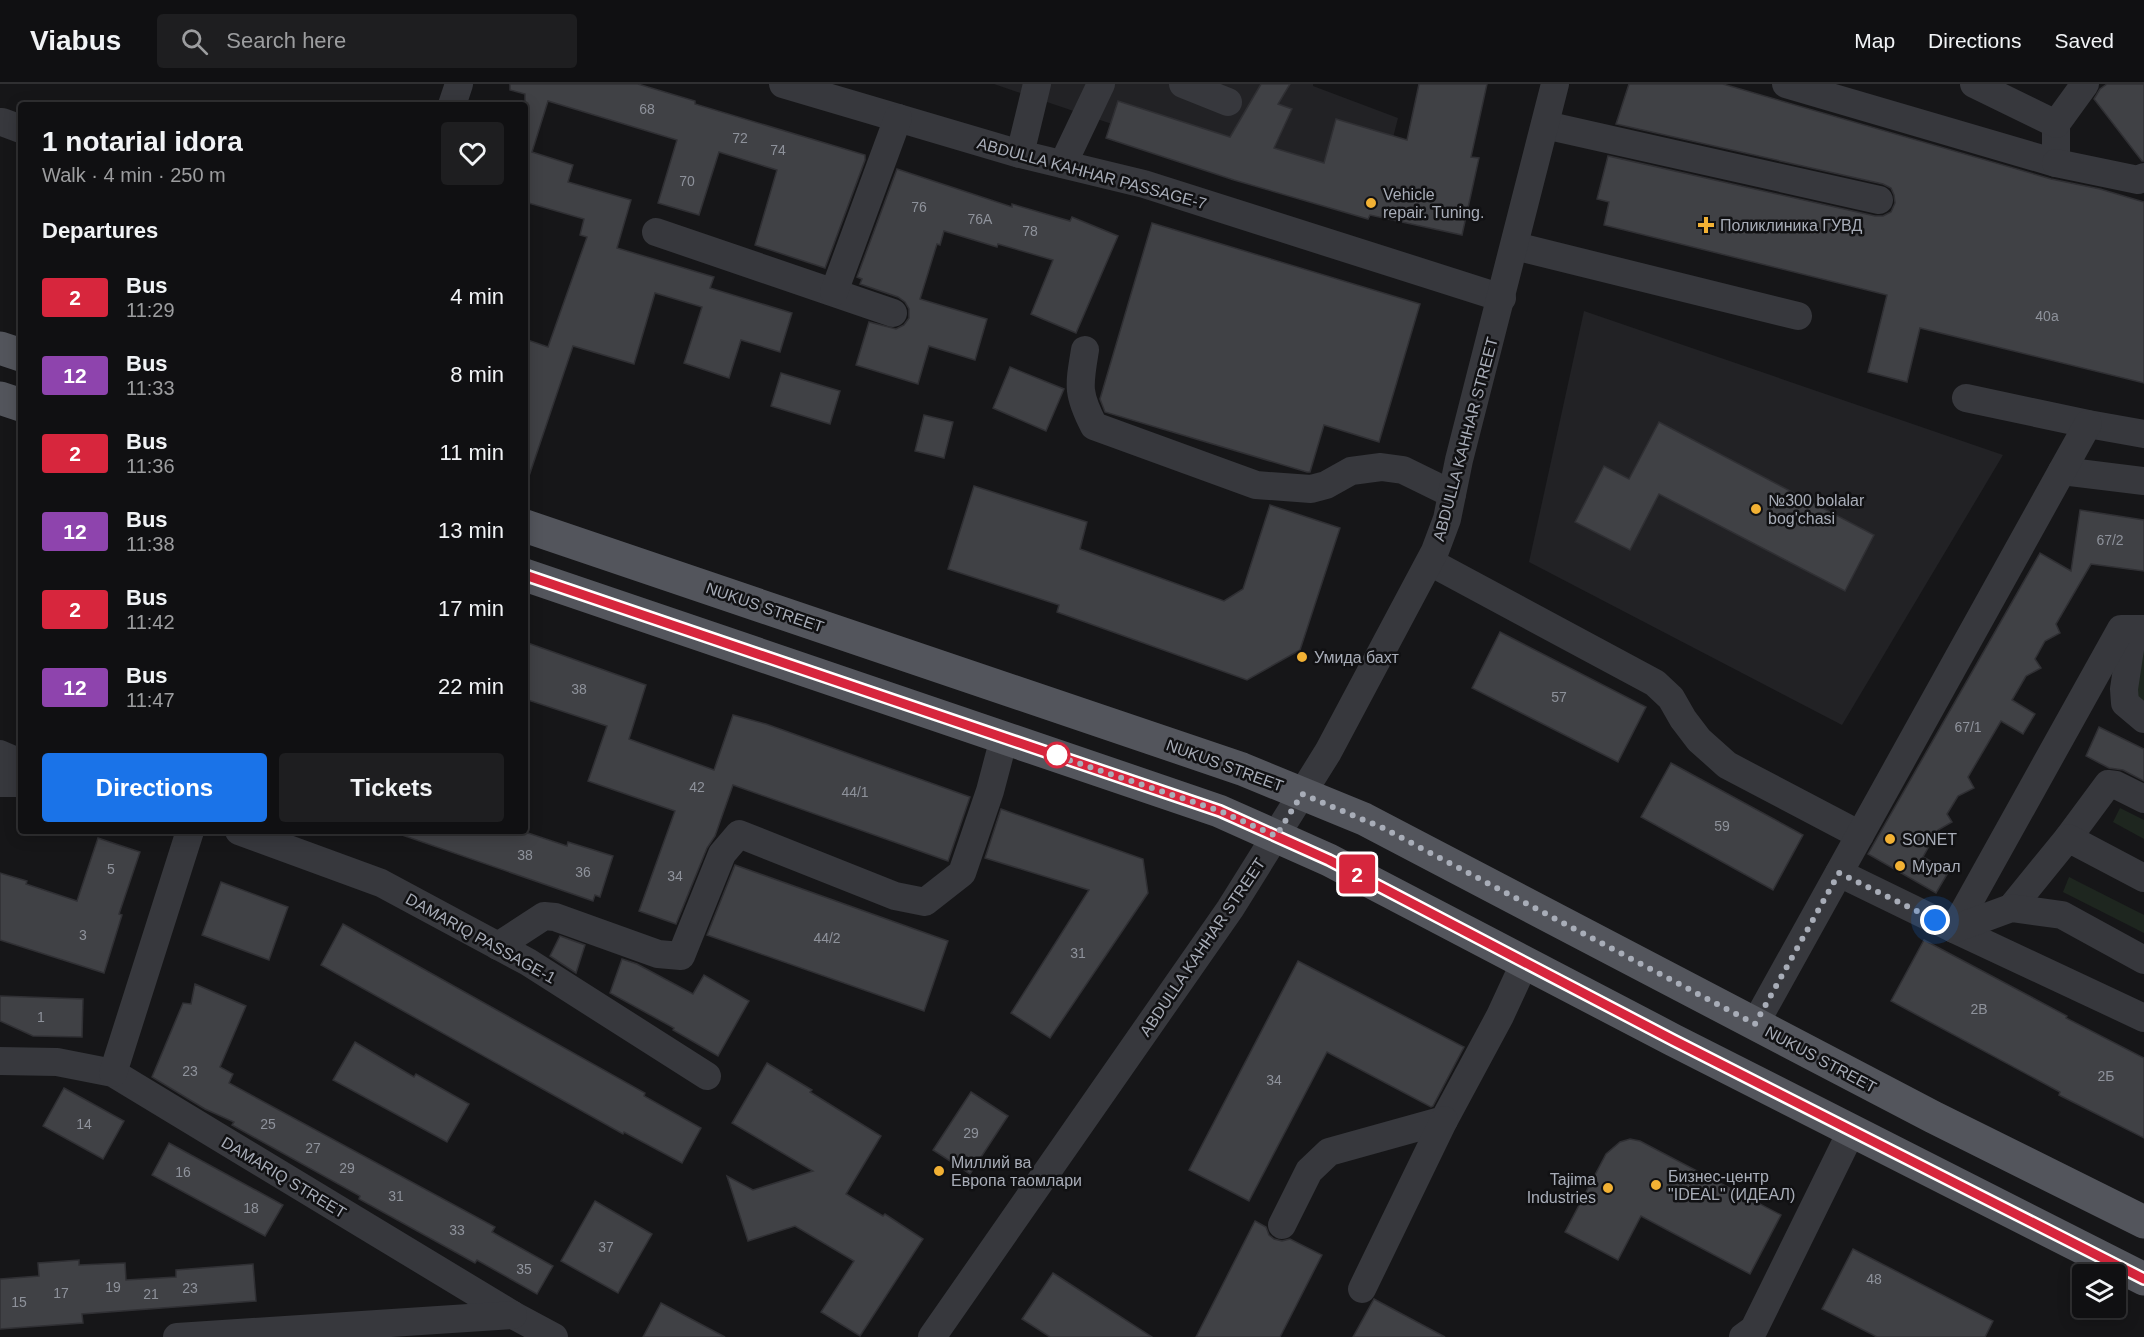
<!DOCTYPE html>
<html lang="en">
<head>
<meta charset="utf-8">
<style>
  :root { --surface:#101012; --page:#1e1e20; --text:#f1f3f6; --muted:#9c9d9f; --line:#303032; --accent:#1a73e8 }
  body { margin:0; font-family:Helvetica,sans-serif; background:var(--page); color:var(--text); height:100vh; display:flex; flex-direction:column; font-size:22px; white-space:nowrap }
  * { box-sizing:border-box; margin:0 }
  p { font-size:20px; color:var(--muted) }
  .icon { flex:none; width:33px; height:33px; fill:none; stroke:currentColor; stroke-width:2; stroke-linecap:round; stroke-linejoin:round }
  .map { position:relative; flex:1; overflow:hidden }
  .sheet { position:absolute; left:18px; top:18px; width:510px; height:732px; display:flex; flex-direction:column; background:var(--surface); border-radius:6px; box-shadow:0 3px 15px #0003,0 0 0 2px var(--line) }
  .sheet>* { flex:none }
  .badge { padding:0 12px; border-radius:4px; font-size:21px; line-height:39px }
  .tools { position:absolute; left:2072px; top:1180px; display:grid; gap:12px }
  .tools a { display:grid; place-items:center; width:54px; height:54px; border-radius:6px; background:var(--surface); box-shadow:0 3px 15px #0003,0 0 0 2px var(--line); font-size:30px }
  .you { position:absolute; width:30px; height:30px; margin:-15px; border:4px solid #fff; border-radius:50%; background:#1a73e8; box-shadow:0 0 0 9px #1a73e833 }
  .map>.badge { position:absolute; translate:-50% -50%; box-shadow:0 0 0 3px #fff }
  h2 { padding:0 24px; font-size:22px; line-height:54px }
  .round { display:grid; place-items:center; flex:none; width:63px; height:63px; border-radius:6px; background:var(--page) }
  .overview { display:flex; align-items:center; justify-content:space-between; height:102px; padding:0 24px }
  h1 { font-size:28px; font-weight:700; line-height:45px }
  .button { display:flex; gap:12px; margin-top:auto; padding:12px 24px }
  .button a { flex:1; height:69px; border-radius:6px; background:var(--accent); color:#fff; font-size:24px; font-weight:700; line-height:69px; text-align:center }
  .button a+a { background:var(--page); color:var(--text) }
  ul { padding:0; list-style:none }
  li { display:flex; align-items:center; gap:18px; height:78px; padding:0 24px }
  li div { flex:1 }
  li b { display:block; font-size:22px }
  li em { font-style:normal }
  li .badge { min-width:66px; font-weight:700; text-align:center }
  header { display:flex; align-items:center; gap:36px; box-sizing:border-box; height:84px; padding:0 30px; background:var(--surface); border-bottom:2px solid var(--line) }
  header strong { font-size:28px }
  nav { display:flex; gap:33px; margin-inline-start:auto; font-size:21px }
  .search { width:420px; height:54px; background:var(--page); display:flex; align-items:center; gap:15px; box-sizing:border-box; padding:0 21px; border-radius:6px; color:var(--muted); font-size:22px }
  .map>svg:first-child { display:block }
</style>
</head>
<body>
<header>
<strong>Viabus</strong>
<div class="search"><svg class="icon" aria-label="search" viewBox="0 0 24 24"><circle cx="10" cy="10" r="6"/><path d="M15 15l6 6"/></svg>Search here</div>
<nav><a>Map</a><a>Directions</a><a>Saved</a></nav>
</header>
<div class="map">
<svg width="2144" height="1253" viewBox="0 0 2144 1253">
  <rect width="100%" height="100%" fill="#161618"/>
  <g fill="#222225">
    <path d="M994,0H1313V2L1398,34L1374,129Z"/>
    <path d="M1584,227L2003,371L1842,641L1529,478Z"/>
  </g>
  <g fill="#1e261f">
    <path d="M2144,560V626L2128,623Z"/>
    <path d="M2120,724L2144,736V755L2113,738Z"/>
    <path d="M2069,793L2144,831V849L2063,808Z"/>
  </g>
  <g fill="#404145" stroke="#303034" stroke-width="1.5">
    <path d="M510,0H638L695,17V20L865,71V76L825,184L755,161L777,86L719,68L699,131L658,119L677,56L548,17L532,68L573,81L568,98L631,116L617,164L714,193L710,204L792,229L780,268L741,256L729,294L684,279L702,223L655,209L634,280L573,262L529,392L525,391V255L548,263L587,153L580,151L584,135L525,118V10L510,6Z"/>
    <path d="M1261,0H1290L1278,20L1292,25L1274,64L1324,79L1336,35L1407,56L1419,0H1487L1471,73L1479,74L1462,151L1370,131L1368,135L1234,96L1106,54L1118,17L1230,53Z"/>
    <path d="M1629,0H1723L2051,95L2100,105L2144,118V299L1920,244L1907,298L1868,288L1887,211L1604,141L1609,118L1597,115L1608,72L1875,132H1883L1891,128L1895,119L1894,111L1891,104L1883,100L1616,40Z"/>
    <path d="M2107,0H2144V77H2142L2094,15L2100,5Z"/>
    <path d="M897,85L1012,123V120L1070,137L1072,133L1118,152L1076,249L1031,230L1053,176L998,160L997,163L944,147L940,161L937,160L920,215L987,235L975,276L929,262L918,300L856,281L869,238L896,245L904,241L909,234V225L905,218L898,213L860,200L862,195L857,193Z"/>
    <path d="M1152,139L1420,220L1379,358L1324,341L1310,388H1307L1105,328L1100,315Z"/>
    <path d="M1010,283L1064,305L1046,347L993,324Z"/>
    <path d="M781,289L840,307L830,340L771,322Z"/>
    <path d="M924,331L953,338L944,374L915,367Z"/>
    <path d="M1659,338L1874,451L1845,507L1659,410L1630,466L1575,438L1604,382L1629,395Z"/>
    <path d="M974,402L1087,438L1080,465L1224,517L1243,505L1270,421L1340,444L1300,566L1247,596L1057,528L1059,521L948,485Z"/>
    <path d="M2080,426L2144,436V487L2091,480L2056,540L2060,549L2045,557L2035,575L2041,584L2026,592L2012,616L2035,630L2023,650L2001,637L1968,693L1974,704L1958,712L1947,730L1952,738L1938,746L1923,773L1949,787L1936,809L1868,770L2040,469L2071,487Z"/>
    <path d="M1500,548L1646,623L1618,678L1472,604Z"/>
    <path d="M525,558L646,601L629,655L714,686L733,631L766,640L970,713L948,777L733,701L715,752L707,764L676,840L639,827L675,727L588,697L607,642L525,615Z"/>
    <path d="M2099,643L2144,665V697L2123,686L2109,684L2086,672Z"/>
    <path d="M1671,679L1803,751L1773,806L1641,733Z"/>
    <path d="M1001,725L1143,775L1148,809L1050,954L1011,929L1089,806L985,774Z"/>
    <path d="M402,747H522L567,762L568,758L613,772L600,813L595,811L593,817L402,751Z"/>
    <path d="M98,754L140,768L119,830L122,831L104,889L0,856V789L27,797L26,800L77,817Z"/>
    <path d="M735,781L948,857L924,927L707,851Z"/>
    <path d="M221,798L288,823L269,876L202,851Z"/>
    <path d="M343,840L645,1009L644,1012L701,1044L682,1079L624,1048L623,1050L321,881Z"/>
    <path d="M560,852L585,861L576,889L550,872Z"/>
    <path d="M1924,856L2067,932L2066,934L2144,974V1054L2059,1011L2060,1008L1891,917Z"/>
    <path d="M622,875L637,880L693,910L704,891L749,917L718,972L673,946L674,944L610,909Z"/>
    <path d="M1298,877L1464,963L1433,1022L1431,1023L1327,968L1249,1117L1189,1086Z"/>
    <path d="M195,900L246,922L220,983L233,990L229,999L495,1143L492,1148L553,1182L537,1210L477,1176L475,1179L359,1115L360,1112L232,1041L234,1038L205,1025L152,993L183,919L191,920Z"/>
    <path d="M0,912L83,915L82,953L33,952L0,937Z"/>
    <path d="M355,958L414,993L416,990L469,1020L447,1058L333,996Z"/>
    <path d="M767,979L812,1006L810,1008L881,1052L846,1110L883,1132L885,1130L923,1155L860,1252L821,1228L854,1177L795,1142L748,1157L727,1092L753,1106L813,1087L732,1039Z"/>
    <path d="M64,1004L124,1037L103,1075L43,1042Z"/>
    <path d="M971,1008L1008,1032L970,1090L933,1066Z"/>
    <path d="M1630,1055L1640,1057L1781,1131L1750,1190L1641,1132L1618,1176L1565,1148L1606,1070L1620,1058Z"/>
    <path d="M169,1059L283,1121L265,1152L152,1091Z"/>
    <path d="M595,1117L652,1150L618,1209L561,1177Z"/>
    <path d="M1255,1137L1266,1143L1269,1151L1274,1155L1282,1157L1290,1155L1322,1171L1280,1253H1196Z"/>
    <path d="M1853,1165L1993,1237L1985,1253H1877L1822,1225Z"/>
    <path d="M79,1176V1181L125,1179L126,1196L176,1193V1186L253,1180L256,1217L82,1230L83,1239L0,1245V1195L39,1192L38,1179Z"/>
    <path d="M1053,1189L1152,1253H1050L1022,1235Z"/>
    <path d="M1374,1215L1445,1253H1353Z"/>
    <path d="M661,1219L725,1253H643Z"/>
  </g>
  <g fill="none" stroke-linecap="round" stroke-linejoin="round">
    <g stroke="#37383d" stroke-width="28">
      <path d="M783,0L1020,70L1144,100L1502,214"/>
      <path d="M1183,0L1228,18"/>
      <path d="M1786,0L2056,79V40"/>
      <path d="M1974,0L2056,40L2085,0"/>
      <path d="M452,21L459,0"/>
      <path d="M2,38L21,45"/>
      <path d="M1545,41L1879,116"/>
      <path d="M1020,70L1037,0"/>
      <path d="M2056,79L2138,96L2144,93"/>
      <path d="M1063,80L1101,0"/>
      <path d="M656,148L893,229"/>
      <path d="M1515,162L1798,232"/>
      <path d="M834,208L898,34"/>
      <path d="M1085,266C1079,302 1077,309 1094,342L1256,401L1311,405L1326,401L1351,387L1381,383L1403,386L1452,410"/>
      <path d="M1966,314L2088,340L2144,350"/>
      <path d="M2062,387L2144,397"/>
      <path d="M1430,478L1655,599L1671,614L1683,635L1699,656L1727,681L1860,751"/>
      <path d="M2133,545L2124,605L2125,619L2144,635"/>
      <path d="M0,670L21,679"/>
      <path d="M0,699H21"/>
      <path d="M239,747L381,799L528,878L707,992"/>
      <path d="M2068,754L2108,700L2116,701L2144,715"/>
      <path d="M1839,789L1954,845L2121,545H2144"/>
      <path d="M2011,824L2068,754L2144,794"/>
      <path d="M1954,845L2144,934"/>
      <path d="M1954,845L2011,824L2062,831L2144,876"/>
      <path d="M498,862L544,832L555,833L658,870L681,872L722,770L739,750L895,812L925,818L962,789L990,707L1004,654"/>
      <path d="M1755,940L2088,340"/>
      <path d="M0,977L57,978L113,989L513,1231L554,1253"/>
      <path d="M113,989L190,747"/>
      <path d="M1282,1141L1309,1087L1329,1068L1444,1036L1500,932L1525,878"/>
      <path d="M1362,1205L1444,1036"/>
      <path d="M177,1253L513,1231"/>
      <path d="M932,1253L1230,825L1328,668L1435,467L1447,435L1459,376L1555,0"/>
      <path d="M1743,1253L1754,1245L1852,1046"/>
    </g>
    <g stroke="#53555c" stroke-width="33">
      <path d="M0,264L21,271"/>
      <path d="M0,314L21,321"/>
      <path d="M525,442L1242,685L1364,735L1933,1033L2144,1138"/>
      <path d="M525,491L1219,727L1329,776L1673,956L2144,1195"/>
    </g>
  </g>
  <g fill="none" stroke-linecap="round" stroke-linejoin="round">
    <g stroke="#fff" stroke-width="14">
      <path id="line" d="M525,491L1220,727L1329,776L1673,956L2144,1195"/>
    </g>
    <use href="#line" stroke="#d7263d" stroke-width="9"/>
    <path stroke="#a8adb8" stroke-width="6" stroke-dasharray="0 10.8" d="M1057,671L1048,669L1220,727L1276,752L1302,710L1383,744L1755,940L1839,789L1935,836"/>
  </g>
  <g fill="#f2b134" stroke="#111113" stroke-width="2">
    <circle cx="1371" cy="119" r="6"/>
    <path d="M1703 132h6v6h6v6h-6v6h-6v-6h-6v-6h6z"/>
    <circle cx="1756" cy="425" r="6"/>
    <circle cx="1302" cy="573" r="6"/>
    <circle cx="1890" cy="755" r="6"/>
    <circle cx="1900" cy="782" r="6"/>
    <circle cx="939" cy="1087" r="6"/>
    <circle cx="1656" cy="1101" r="6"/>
    <circle cx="1608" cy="1104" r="6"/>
  </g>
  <circle fill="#fff" stroke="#d7263d" stroke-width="3" cx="1057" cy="671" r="12"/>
  <g text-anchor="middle" stroke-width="5" stroke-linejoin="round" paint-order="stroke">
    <g font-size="14" fill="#8e929b">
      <text x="647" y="30">68</text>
      <text x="740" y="59">72</text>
      <text x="778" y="71">74</text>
      <text x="687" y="102">70</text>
      <text x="919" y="128">76</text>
      <text x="980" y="140">76A</text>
      <text x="1030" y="152">78</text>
      <text x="2047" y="237">40а</text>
      <text x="2110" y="461">67/2</text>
      <text x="579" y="610">38</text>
      <text x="1559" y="618">57</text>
      <text x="1968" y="648">67/1</text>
      <text x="697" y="708">42</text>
      <text x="855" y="713">44/1</text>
      <text x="1722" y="747">59</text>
      <text x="525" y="776">38</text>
      <text x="111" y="790">5</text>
      <text x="583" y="793">36</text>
      <text x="675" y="797">34</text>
      <text x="83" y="856">3</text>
      <text x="827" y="859">44/2</text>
      <text x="1078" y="874">31</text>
      <text x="1979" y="930">2В</text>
      <text x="41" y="938">1</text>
      <text x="190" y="992">23</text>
      <text x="2106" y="997">2Б</text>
      <text x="1274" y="1001">34</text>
      <text x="84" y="1045">14</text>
      <text x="268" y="1045">25</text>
      <text x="971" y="1054">29</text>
      <text x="313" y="1069">27</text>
      <text x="347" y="1089">29</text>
      <text x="183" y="1093">16</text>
      <text x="396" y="1117">31</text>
      <text x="251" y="1129">18</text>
      <text x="457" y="1151">33</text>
      <text x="606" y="1168">37</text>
      <text x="524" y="1190">35</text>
      <text x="1874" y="1200">48</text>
      <text x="113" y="1208">19</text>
      <text x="190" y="1209">23</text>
      <text x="61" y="1214">17</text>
      <text x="151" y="1215">21</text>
      <text x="19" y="1223">15</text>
    </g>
    <g font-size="16" fill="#a8adb8" stroke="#111113">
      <text transform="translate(1092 89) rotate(15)" y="6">ABDULLA KAHHAR PASSAGE-7</text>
      <text transform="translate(1465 355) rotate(-75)" y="6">ABDULLA KAHHAR STREET</text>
      <text transform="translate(765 523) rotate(19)" y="6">NUKUS STREET</text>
      <text transform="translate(1225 681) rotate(20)" y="6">NUKUS STREET</text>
      <text transform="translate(481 854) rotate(29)" y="6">DAMARIQ PASSAGE-1</text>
      <text transform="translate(1202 863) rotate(-56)" y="6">ABDULLA KAHHAR STREET</text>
      <text transform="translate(1821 975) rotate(28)" y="6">NUKUS STREET</text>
      <text transform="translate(284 1093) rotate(31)" y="6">DAMARIQ STREET</text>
    </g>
    <g font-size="16" fill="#a8adb8" stroke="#111113" text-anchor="start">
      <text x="1383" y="116">Vehicle<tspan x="1383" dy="18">repair. Tuning.</tspan></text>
      <text x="1720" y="147">Поликлиника ГУВД</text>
      <text x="1768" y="422">№300 bolalar<tspan x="1768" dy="18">bog'chasi</tspan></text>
      <text x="1314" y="579">Умида бахт</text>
      <text x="1902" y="761">SONET</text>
      <text x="1912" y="788">Мурал</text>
      <text x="951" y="1084">Миллий ва<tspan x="951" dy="18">Европа таомлари</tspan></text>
      <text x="1668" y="1098">Бизнес-центр<tspan x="1668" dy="18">"IDEAL" (ИДЕАЛ)</tspan></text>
      <text x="1596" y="1101" text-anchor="end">Tajima<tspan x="1596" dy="18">Industries</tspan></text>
    </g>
  </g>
</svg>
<div class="tools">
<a><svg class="icon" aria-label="layers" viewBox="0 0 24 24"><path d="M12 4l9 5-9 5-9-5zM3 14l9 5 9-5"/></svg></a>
</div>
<div class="you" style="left:1935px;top:836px"></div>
<b class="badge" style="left:1357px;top:790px;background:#d7263d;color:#fff">2</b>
<section class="sheet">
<div class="overview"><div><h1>1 notarial idora</h1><p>Walk · 4 min · 250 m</p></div><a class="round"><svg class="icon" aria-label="heart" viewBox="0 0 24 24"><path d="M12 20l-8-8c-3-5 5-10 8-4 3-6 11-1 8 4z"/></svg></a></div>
<h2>Departures</h2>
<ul>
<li><span class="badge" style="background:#d7263d;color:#fff">2</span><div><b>Bus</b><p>11:29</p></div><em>4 min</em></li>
<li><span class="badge" style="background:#8e44ad;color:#fff">12</span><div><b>Bus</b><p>11:33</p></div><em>8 min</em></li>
<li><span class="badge" style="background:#d7263d;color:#fff">2</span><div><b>Bus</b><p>11:36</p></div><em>11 min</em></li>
<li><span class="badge" style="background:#8e44ad;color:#fff">12</span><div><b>Bus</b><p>11:38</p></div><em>13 min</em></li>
<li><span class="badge" style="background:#d7263d;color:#fff">2</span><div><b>Bus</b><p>11:42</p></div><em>17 min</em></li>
<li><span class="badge" style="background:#8e44ad;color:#fff">12</span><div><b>Bus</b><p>11:47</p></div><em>22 min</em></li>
</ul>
<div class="button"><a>Directions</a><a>Tickets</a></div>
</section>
</div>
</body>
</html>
